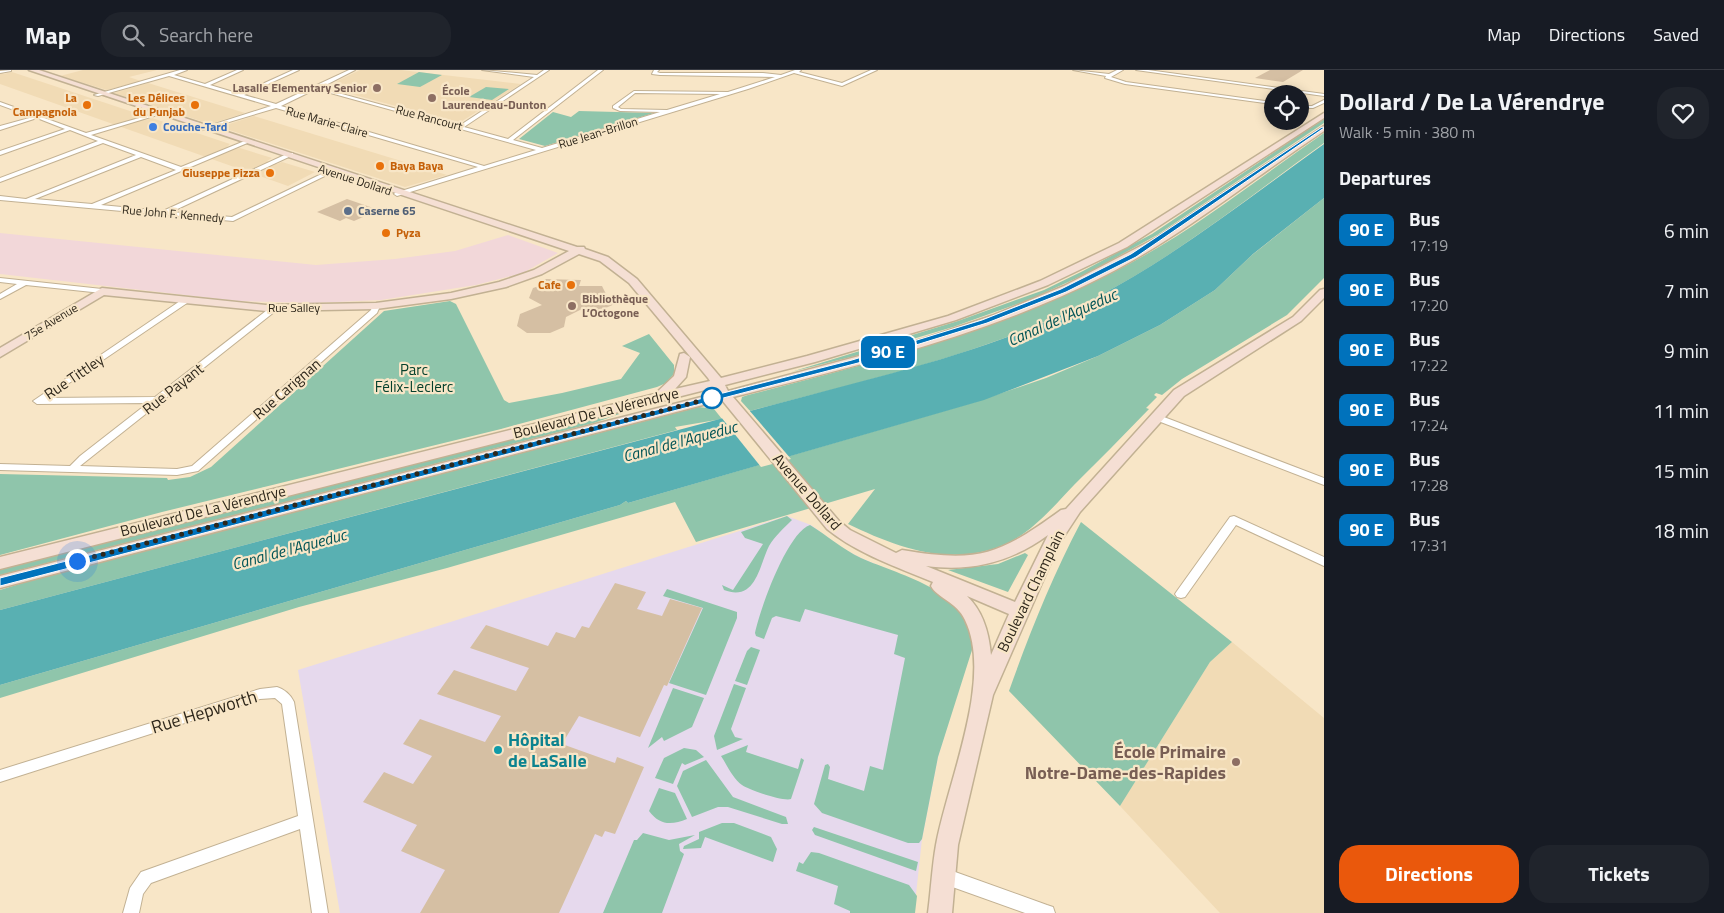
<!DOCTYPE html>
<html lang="en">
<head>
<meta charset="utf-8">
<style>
  :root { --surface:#171b24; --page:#20242c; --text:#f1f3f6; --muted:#9ea1a6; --line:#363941; --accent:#ea580c }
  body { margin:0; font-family:"Titillium Web",sans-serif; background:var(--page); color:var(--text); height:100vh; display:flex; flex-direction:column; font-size:19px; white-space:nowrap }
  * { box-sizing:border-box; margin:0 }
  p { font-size:16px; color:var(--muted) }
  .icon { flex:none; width:28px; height:28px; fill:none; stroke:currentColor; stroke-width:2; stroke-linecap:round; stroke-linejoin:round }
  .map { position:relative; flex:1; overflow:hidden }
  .side { display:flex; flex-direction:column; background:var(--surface); width:400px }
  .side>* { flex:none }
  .badge { padding:0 10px; border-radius:8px; font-size:18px; line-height:32px }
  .fabs { position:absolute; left:1264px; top:15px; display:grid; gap:10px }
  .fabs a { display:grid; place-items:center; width:45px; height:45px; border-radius:50%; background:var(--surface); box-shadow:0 2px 12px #0003; font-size:25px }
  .you { position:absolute; width:25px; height:25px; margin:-12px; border:4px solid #fff; border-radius:50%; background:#1a73e8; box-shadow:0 0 0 8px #1a73e833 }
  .map>.badge { position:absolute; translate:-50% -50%; box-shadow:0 0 0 2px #fff }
  h2 { padding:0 15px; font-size:19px; line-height:45px }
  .round { display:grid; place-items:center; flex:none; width:52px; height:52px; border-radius:20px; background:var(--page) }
  .summary { display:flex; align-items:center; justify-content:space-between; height:85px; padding:0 15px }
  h1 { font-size:24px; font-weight:700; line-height:38px }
  .action { display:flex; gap:10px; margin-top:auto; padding:10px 15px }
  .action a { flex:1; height:58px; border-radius:20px; background:var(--accent); color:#fff; font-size:20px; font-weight:700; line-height:58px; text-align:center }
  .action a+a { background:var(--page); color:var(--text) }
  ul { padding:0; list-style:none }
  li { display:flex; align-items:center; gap:15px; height:60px; padding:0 15px }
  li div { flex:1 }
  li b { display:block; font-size:19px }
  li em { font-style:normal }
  li .badge { min-width:55px; font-weight:700; text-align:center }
  header { display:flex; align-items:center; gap:30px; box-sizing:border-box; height:70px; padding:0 25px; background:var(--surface); border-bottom:1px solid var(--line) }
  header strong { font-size:24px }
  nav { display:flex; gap:28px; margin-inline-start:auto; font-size:18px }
  .search { width:350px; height:45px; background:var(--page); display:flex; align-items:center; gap:12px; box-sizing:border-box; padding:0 18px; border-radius:20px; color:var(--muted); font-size:19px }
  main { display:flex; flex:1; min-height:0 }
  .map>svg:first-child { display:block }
</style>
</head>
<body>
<header>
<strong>Map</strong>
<div class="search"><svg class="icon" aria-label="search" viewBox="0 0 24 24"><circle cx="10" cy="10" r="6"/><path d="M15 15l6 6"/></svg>Search here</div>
<nav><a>Map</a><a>Directions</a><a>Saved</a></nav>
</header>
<main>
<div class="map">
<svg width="1324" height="843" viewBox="0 0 1324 843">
  <rect width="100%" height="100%" fill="#f8e6c7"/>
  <g fill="#f1dbb5">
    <path d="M83,0H157L129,7L141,11L107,20L60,6Z"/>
    <path d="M360,0H401L521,14L459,53L325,17Z"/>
    <path d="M0,2L4,4L12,2L142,45L137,47L146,50L152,48L230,74L227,77L235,79L240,78L272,88L267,91L277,94L282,92L315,102L288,116L0,14Z"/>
    <path d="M148,13L245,43L210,54L114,23Z"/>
    <path d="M254,46L447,105L405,117L220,57Z"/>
    <path d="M1232,572L1324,648V843H1220L1120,736L1210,592Z"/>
  </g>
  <path fill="#f2d7d9" d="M0,163L316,195L395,189L455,181L508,165L558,183L523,203L476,215L381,230L313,233L238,231L0,204Z"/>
  <path fill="#e6d9ed" d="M787,446L811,455L842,478L861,488L925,515L957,624L938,687L922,769L914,843H340L298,600Z"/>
  <g fill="#8fc5ab">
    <path d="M419,2L442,5L420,17L397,14Z"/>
    <path d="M486,17L509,19L492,30L469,27Z"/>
    <path d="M579,41L654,43L545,76L519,69L553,42L571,47Z"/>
    <path d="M1324,49V53L1157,165L1088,203L1031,229L953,257L859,285L791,302L958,251L1044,220L1083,201L1152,164Z"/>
    <path d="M1324,63V73C1250,126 1177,186 1095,228C988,284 866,310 750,341L741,331L742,327L748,325C878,292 1010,258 1129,194C1198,157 1260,107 1324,63Z"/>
    <path d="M1324,128V208L1287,245L1182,309L1162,325L1156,323L1154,325L1157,327L1146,338L1149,339C1124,365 1099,390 1074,415C1053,437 1030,465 1001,476C948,497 896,477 848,454L875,419L696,472L675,432L447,498L299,537L0,628V615L620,435L626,431L628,433L975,332L1046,308L1098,286L1160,255L1215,220L1252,185Z"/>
    <path d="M450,231L456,234L504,330L509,333L562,323L621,309L640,283L622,276L649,264L674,295V304L666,313L657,317L501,359L162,442L0,485V404L167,408L168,410L190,407L211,397L384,241Z"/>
    <path d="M639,337L594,353L0,505V500L58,484Z"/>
    <path d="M699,337L714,339L722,349L675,357L677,360L0,540V520L29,511Z"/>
    <path d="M787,446L792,450C784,458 775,466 769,476C759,496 756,532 724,520L722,515L733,520L763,474L745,468L741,462Z"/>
    <path d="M1081,452L1232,572L1210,592L1120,736L1009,621C1030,562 1052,507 1081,452Z"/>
    <path d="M810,455C828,466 842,479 861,488C904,507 976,522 972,580L938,687L922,769L919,773H908L822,743L814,734L825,695L828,694L830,697L828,709L864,721L870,696L883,700L905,588L894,584L898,565L805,539L800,552L776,546L772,548L764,569L756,566L755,563C760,539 787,463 810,455Z"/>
    <path d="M1025,483L1028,485L1008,522L948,500L998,494Z"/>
    <path d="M667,519L737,542V548L706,625L669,613L703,538L663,526Z"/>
    <path d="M751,577L760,580L747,615L735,611L747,581Z"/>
    <path d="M734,614L746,618L731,659L735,667L743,669L717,680L714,666Z"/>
    <path d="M673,618L704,628L692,657L664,671L662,667L648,678Z"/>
    <path d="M748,675L746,682L798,699L801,688L804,690L791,729C784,732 749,720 742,715C733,709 727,695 721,686Z"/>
    <path d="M684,678L696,680L704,687L685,695L682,693L673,714L655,708L664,688Z"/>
    <path d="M706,690L733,727L786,747L788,754H782L728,737H718L692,747L677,716L683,701Z"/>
    <path d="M659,718L675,723L687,749C672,755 660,756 649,741Z"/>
    <path d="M722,753H734L771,767L777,779L773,792L705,767L701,778L683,779L684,776L699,769V762Z"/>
    <path d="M814,757L918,792L916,801L815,765L812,760Z"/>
    <path d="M643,763L669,770L695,765L679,774L680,781L684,784L662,843H603L634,770H637Z"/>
    <path d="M811,782L819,783L909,815L917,826L915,843H850V841L834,834L838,816L796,801L799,792L803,794Z"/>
  </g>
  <path fill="#59b0b2" d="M1324,74V128L1253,184L1215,220L1160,255L1098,286L984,330L628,433L626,431L620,435L0,615V540L893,303C962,284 1032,262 1095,228C1176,186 1250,127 1324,74Z"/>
  <path fill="#f8e6c7" d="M749,340L791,389L761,397L721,347Z"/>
  <g fill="#d5bfa3">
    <path d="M1270,0H1303L1283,12L1255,8Z"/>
    <path d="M347,129L379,140L354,151L346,148L340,151L317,142Z"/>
    <path d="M544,209L581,210L579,216H602L608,228L617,233L592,244L580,240L566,247L564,257L550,263H527L517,256L520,244L542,235L529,228L533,218L542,215Z"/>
    <path d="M615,513L646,522L637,539L662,546L670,529L702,538L667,616L664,615L640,667L579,646L562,674L615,693L617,687L644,697L615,764L605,761L602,767L595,764L559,843H420L445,800L401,781L417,755L363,732L384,702L413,714L432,686L403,674L420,649L485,672L501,646L437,624L454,600L516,621L529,598L470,578L486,555L548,576L556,562L575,568L582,556L589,558Z"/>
  </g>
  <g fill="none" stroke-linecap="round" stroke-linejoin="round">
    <g stroke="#c2b193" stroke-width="2">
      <g id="street">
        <path d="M11,0V1L0,3V1Z"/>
        <path d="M180,0H187L174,5L205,14L237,0H243L210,15L240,24L293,0H299L244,25L276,34L349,0H355L320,18L459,56L534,7L482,0L537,5L544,0H549L464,57L508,69L598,0H603L513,70L542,78L660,42L620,41L613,38V36L634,21L728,22L775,7L660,5L652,4L654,0H659L657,2L660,3H763L781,5L795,0H801L799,2L842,13L871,0H877L842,16L794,3L748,19L397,126L394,124L395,123L478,97L276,38L199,61V59L271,36L169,6L98,26L94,25ZM316,19L536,80L484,96L281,36ZM635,23L720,24L667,40L621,39L618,37Z"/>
        <path d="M1073,0L1109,4L1117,0H1123L1111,7L1126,12L1272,32V34L1125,14L1105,8L1106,6Z"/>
        <path d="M1136,0H1148L1324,24V26Z"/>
        <path d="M1324,30V33L1313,38H1300V36H1312Z"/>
        <path d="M0,32L86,63L164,41V43L91,65L181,97L247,70L252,71L101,135L163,141L289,83H293V85L171,142L232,147L334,98L339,99L233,151L0,130V126L26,129L136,85L103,73L0,112V108L98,71L70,60L0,85V81L65,59L37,48L0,60V56L33,47L0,35ZM141,87L176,100L92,134L35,129Z"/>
        <path d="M0,208L102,219L106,221L102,223L26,215L0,229V224L17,214L0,212Z"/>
        <path d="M183,229H186L190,231L47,328L155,327L271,237H277L278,239L80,396L177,399L192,396L371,240L373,234H379L380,236L377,243L198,401L177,405L0,400V394L70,396L80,386L148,333L37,334L33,331Z"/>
        <path d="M1156,344L1324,408V415L1153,349L1151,347L1153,345Z"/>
        <path d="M1234,446L1324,487V496L1236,455L1185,527L1181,528L1177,527L1175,524L1177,521L1230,447Z"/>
        <path d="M277,617C284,619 291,625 294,632L328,843H312L300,759L151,813L143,824L139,843H123L130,818L141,802L298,746L282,634L275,628L260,629L0,712V700L260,619Z"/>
        <path d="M944,798L1047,835L1053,837L1055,843H1025L944,814L939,811L936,806L939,801Z"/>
      </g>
    </g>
    <g stroke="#c2b193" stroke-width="3">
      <path id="secondary" d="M29,0H39L577,177H584L585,179L608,187L637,209L721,308L807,286L948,246L1040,211L1119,173L1324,43V48L1127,177L1048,215L956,250L815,292L725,315L728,321L923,269L994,245L1064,216L1156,168L1324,56V61C1252,109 1184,165 1106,205C989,265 860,295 733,327L839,451L850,460L896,483L902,480C979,493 999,485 1061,440L1066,439L1174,320L1293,247L1320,220L1324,219V228L1301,251L1184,326L1080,442L1059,474L993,625L958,775L952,843H928C931,821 932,797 936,775C947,713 994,609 965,550C957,532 937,528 931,516L933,512C897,497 858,484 827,459L722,330L0,518V506L717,323L713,318L0,499V487L655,324L674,306L680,284L684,283L690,287L686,307L675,319L710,311L708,308L629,213L600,191L579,184L542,204L506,217L451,229L376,239L266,241L104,225L0,287V278L102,218L266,235L376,233L451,223L499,212L534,200L569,181ZM1048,465L1015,532L926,496C972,502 1011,492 1048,465ZM967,526L1009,544L991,585C989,563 983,541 967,526Z"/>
    </g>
    <use href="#street" fill="#fff" fill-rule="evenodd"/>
    <use href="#secondary" fill="#f5dfd4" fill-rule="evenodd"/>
  </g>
  <path fill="#0072bc" stroke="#fff" d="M1322,57L1324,58L1136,187L1066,222L987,253L858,293L0,516V508L852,290L982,250L1061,219L1131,184Z"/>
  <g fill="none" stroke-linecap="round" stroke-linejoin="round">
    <path stroke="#2e271b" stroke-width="5" stroke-dasharray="0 9" d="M77,491L712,328"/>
  </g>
  <g fill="#8d6e63" stroke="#f8e6c7" stroke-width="2">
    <circle cx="377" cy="18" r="5"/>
    <circle cx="432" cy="28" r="5"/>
    <circle cx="572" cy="236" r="5"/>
    <circle cx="1236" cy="692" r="5"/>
  </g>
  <g fill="#e8710a" stroke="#f8e6c7" stroke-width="2">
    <circle cx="87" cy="35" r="5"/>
    <circle cx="195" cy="35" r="5"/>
    <circle cx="380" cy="96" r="5"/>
    <circle cx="270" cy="103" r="5"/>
    <circle cx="386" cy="163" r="5"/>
    <circle cx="571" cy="215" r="5"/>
  </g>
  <circle fill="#3f7fe0" stroke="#f8e6c7" stroke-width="2" cx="153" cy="57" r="5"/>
  <circle fill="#5c6f8a" stroke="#f8e6c7" stroke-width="2" cx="348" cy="141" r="5"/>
  <circle fill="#fff" stroke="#0072bc" stroke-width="2.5" cx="712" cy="328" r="10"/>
  <circle fill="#0f9aa8" stroke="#f8e6c7" stroke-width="2" cx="498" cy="680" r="5"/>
  <g text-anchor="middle" stroke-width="4.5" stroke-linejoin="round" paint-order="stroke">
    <g font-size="12" font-weight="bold" fill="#785e54" stroke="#f8e6c7" text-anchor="start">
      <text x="367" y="22" text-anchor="end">Lasalle Elementary Senior</text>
      <text x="442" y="25">École<tspan x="442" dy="14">Laurendeau-Dunton</tspan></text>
      <text x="582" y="233">Bibliothèque<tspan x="582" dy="14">L’Octogone</tspan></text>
    </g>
    <g font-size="12" font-weight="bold" fill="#c56008" stroke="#f8e6c7" text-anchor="end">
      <text x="77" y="32">La<tspan x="77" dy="14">Campagnola</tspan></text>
      <text x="185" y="32">Les Délices<tspan x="185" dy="14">du Punjab</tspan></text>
      <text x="390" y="100" text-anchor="start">Baya Baya</text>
      <text x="260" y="107">Giuseppe Pizza</text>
      <text x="396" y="167" text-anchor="start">Pyza</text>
      <text x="561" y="219">Cafe</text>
    </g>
    <g font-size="12" fill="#2e271b" stroke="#f8e6c7">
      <text transform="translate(429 48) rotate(15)" y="4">Rue Rancourt</text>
      <text transform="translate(327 52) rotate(16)" y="4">Rue Marie-Claire</text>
      <text transform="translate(598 63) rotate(-17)" y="4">Rue Jean-Brillon</text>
      <text transform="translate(355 110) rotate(18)" y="4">Avenue Dollard</text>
      <text transform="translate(173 144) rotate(5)" y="4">Rue John F. Kennedy</text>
      <text x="294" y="242">Rue Salley</text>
      <text transform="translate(51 252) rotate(-31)" y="4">75e Avenue</text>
    </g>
    <g font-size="12" font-weight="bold" fill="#366cbe" stroke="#f8e6c7" text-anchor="start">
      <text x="163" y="61">Couche-Tard</text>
    </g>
    <g font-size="12" font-weight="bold" fill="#4e5e75" stroke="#f8e6c7" text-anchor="start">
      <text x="358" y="145">Caserne 65</text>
    </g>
    <g font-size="15" fill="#04402c" stroke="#f8e6c7">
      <text x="414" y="305">Parc<tspan x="414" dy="17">Félix-Leclerc</tspan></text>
    </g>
    <g font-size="15" fill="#2e271b" stroke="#f8e6c7">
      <text transform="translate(74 307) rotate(-34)" y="5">Rue Tittley</text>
      <text transform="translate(173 319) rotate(-38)" y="5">Rue Payant</text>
      <text transform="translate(287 319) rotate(-41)" y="5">Rue Carignan</text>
      <text transform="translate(596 343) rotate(-14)" y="5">Boulevard De La Vérendrye</text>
      <text transform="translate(807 422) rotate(49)" y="5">Avenue Dollard</text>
      <text transform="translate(203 441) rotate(-14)" y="5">Boulevard De La Vérendrye</text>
      <text transform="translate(1031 521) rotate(-64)" y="5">Boulevard Champlain</text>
    </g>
    <g font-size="16" font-style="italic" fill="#025456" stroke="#f8e6c7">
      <text transform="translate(1062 247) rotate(-24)" y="6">Canal de l'Aqueduc</text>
      <text transform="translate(680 371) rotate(-15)" y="6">Canal de l'Aqueduc</text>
      <text transform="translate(289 479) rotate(-15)" y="6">Canal de l'Aqueduc</text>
    </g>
    <g font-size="18" fill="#2e271b" stroke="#f8e6c7">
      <text transform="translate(204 642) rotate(-17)" y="6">Rue Hepworth</text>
    </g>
    <g font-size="18" font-weight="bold" fill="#0d838f" stroke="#f8e6c7" text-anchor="start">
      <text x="508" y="676">Hôpital<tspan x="508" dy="21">de LaSalle</tspan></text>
    </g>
    <g font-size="18" font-weight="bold" fill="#785e54" stroke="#f8e6c7" text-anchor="end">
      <text x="1226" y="688">École Primaire<tspan x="1226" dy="21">Notre-Dame-des-Rapides</tspan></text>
    </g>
  </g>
</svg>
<div class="fabs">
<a><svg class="icon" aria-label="locate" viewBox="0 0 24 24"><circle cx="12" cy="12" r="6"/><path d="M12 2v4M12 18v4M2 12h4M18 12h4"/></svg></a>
</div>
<div class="you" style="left:77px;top:491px"></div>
<b class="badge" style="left:888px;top:282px;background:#0072bc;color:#fff">90 E</b>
</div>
<section class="side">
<div class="summary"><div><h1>Dollard / De La Vérendrye</h1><p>Walk · 5 min · 380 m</p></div><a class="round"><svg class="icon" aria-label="heart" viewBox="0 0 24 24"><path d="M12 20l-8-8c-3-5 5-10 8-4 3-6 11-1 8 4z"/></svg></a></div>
<h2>Departures</h2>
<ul>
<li><span class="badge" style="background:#0072bc;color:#fff">90 E</span><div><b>Bus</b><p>17:19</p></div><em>6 min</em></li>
<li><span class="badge" style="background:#0072bc;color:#fff">90 E</span><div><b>Bus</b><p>17:20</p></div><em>7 min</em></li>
<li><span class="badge" style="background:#0072bc;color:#fff">90 E</span><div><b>Bus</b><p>17:22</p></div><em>9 min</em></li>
<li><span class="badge" style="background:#0072bc;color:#fff">90 E</span><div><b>Bus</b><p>17:24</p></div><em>11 min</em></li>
<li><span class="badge" style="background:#0072bc;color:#fff">90 E</span><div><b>Bus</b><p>17:28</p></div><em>15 min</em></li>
<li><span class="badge" style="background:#0072bc;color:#fff">90 E</span><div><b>Bus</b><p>17:31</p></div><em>18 min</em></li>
</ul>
<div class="action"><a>Directions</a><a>Tickets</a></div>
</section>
</main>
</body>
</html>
